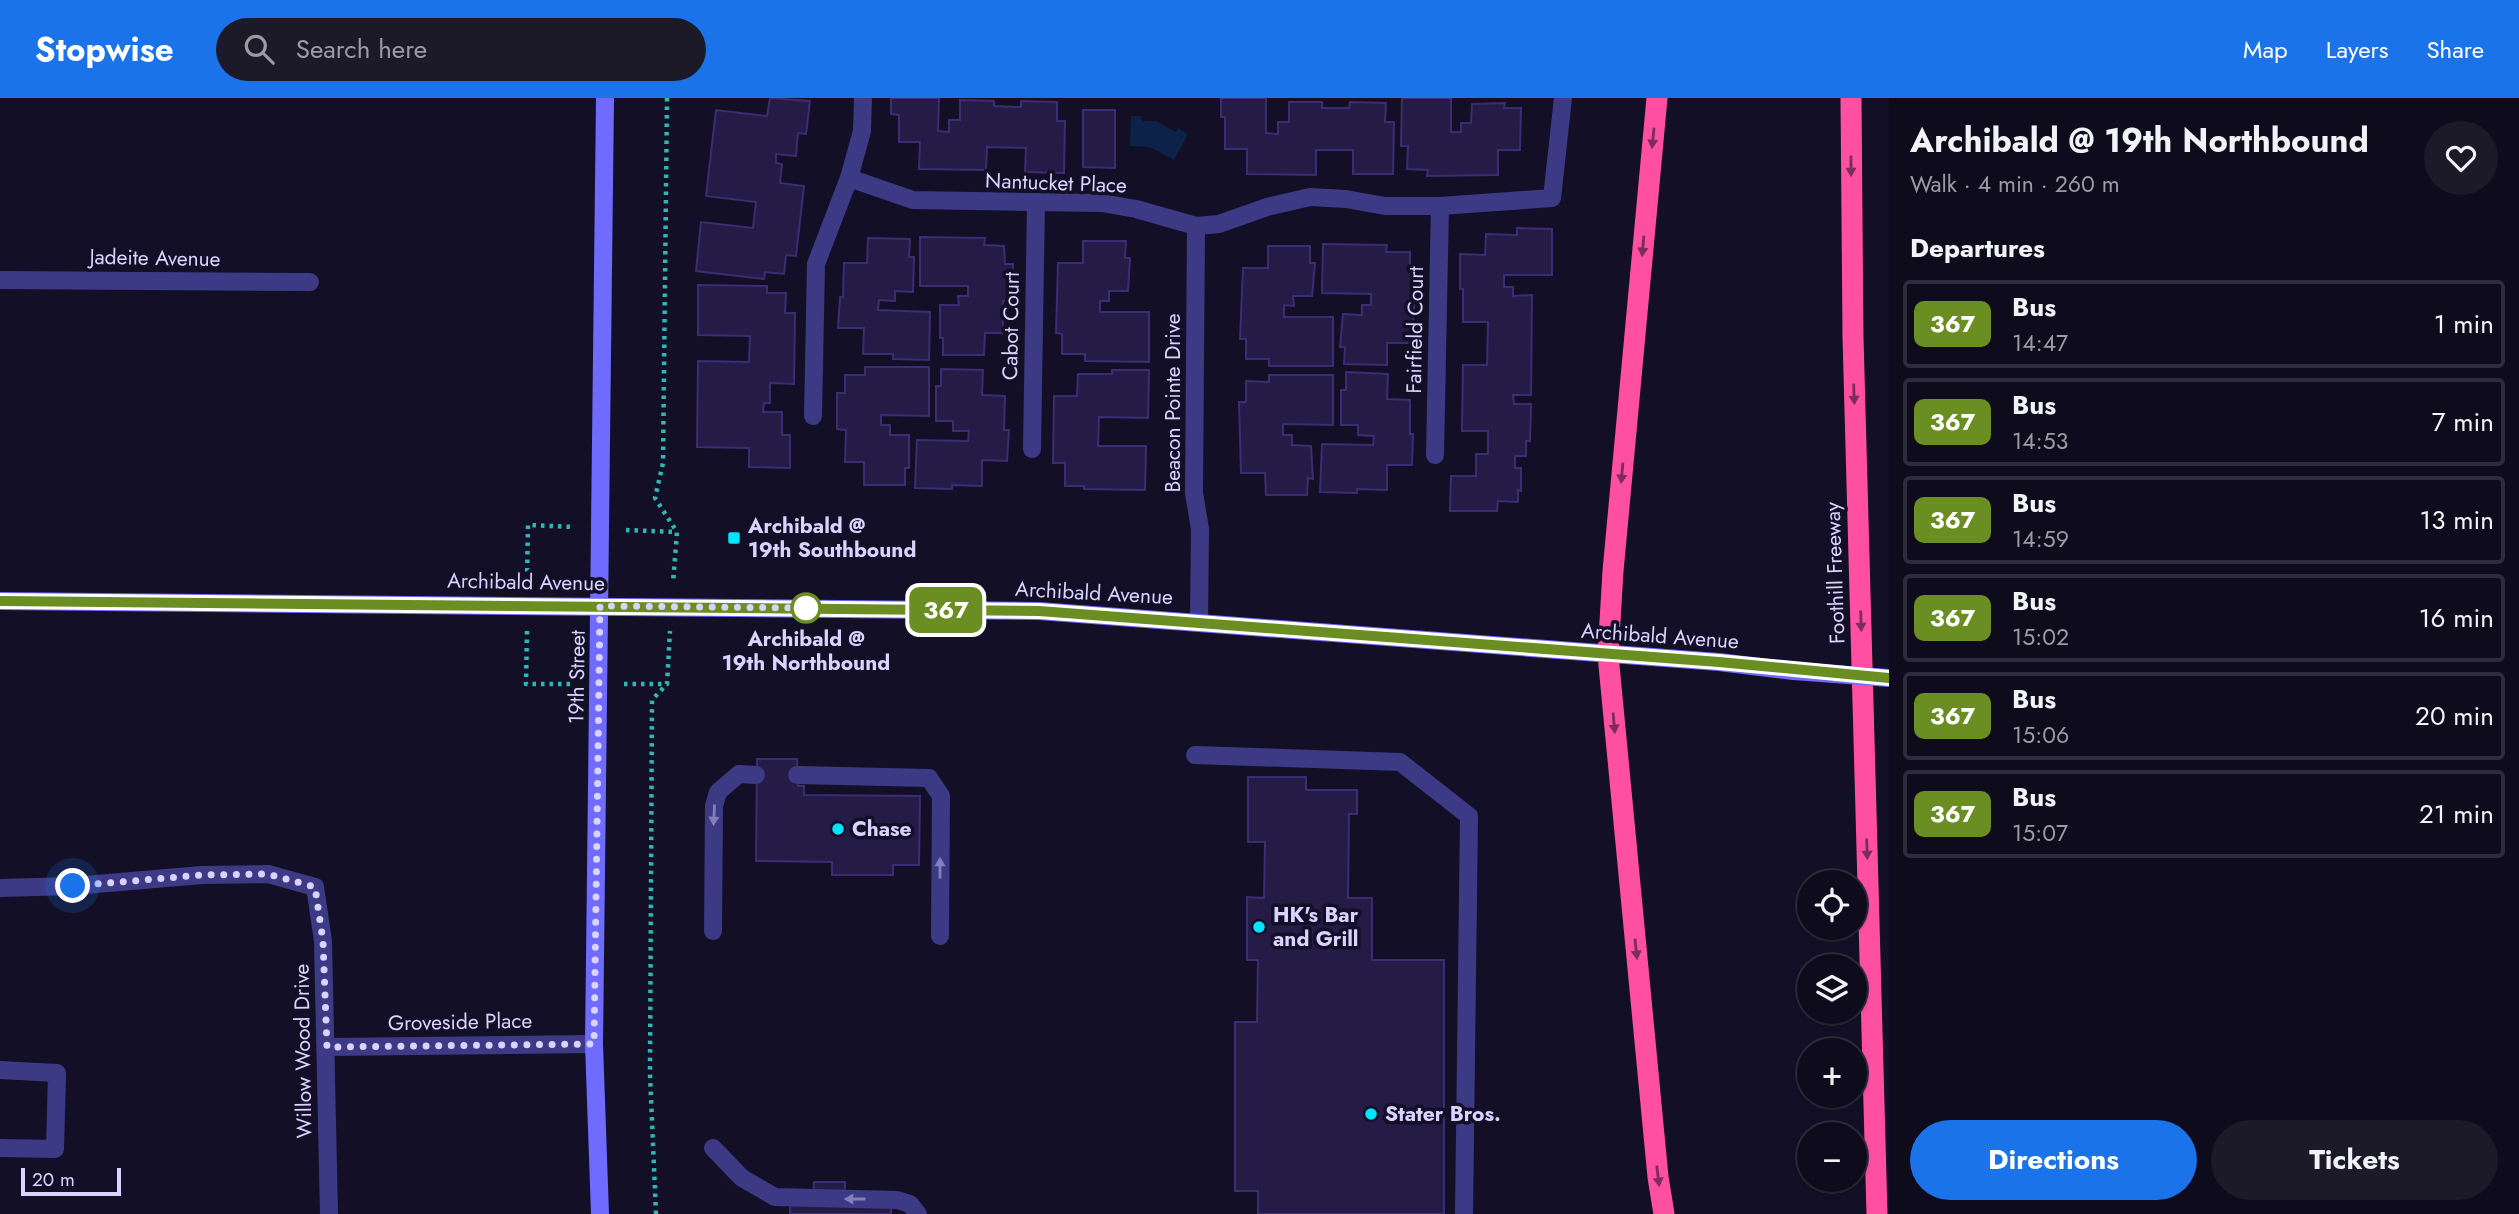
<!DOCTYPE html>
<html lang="en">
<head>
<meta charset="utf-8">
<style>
  :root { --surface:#0e0b1c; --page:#1c1929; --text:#f1f3f6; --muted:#9b9ba3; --line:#2e2b3b; --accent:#1a73e8 }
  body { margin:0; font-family:Jost,sans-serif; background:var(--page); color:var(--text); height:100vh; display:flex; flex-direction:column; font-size:26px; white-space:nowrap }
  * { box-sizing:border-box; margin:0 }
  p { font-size:23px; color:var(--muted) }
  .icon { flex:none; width:38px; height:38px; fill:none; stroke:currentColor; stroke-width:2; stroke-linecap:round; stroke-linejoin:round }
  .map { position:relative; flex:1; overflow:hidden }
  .drawer { display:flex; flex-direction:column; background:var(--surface); width:630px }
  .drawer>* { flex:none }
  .badge { padding:0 14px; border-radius:10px; font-size:24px; line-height:46px }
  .fabs { position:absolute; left:1797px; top:772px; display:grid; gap:14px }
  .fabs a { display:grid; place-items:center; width:70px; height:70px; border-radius:50%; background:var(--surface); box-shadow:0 2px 5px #0004,0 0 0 2px var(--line); font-size:35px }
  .scale { position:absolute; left:21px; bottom:18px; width:100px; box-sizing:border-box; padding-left:7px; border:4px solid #d9d4ff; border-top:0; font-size:19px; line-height:24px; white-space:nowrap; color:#d9d4ff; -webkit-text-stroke:5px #130f26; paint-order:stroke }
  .you { position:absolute; width:35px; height:35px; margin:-18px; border:5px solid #fff; border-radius:50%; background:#1a73e8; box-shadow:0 0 0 10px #1a73e833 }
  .map>.badge { position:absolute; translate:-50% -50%; box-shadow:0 0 0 4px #fff }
  h2 { padding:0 21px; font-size:26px; line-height:63px }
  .round { display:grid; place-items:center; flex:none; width:74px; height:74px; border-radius:37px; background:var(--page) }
  .overview { display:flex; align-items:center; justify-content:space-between; height:119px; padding:0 21px }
  h1 { font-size:33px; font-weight:700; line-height:52px }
  .cta { display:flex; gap:14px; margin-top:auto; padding:14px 21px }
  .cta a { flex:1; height:80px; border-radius:42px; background:var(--accent); color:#fff; font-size:28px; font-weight:700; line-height:80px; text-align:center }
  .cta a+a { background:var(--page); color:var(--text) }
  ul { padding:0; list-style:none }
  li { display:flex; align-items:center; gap:21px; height:88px; margin:0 14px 10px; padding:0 7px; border:4px solid var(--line); border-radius:7px }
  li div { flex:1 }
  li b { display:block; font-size:26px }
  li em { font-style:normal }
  li .badge { min-width:77px; font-weight:700; text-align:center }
  header { display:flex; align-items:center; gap:42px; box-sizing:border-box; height:98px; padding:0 35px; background:var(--accent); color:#fff }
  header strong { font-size:33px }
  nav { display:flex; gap:38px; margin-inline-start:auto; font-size:24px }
  .search { width:490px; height:63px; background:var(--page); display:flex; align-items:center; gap:18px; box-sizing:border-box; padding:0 24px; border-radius:38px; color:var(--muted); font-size:26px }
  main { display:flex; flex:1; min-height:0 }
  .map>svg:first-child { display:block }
</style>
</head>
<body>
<header>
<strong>Stopwise</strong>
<div class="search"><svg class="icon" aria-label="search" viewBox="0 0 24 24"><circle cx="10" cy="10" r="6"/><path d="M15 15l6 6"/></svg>Search here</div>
<nav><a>Map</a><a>Layers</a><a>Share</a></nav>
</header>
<main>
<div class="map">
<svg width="1889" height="1116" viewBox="0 0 1889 1116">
  <rect width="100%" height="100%" fill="#130f26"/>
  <path fill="#0c2248" d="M1131,18H1141L1142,23H1156L1176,34L1178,30L1188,36L1174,62L1150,49L1130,48Z"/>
  <g fill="#241b47" stroke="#3b2d73" stroke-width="2">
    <path d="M770,0L810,3L806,36L798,35L796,58L776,56V65L782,66L780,85L804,88L796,158L786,157L784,176L765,174L764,181L696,173L701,124L753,130L756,104L706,98L716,12L767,18Z"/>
    <path d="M891,0H939L938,33L949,34V22H960V2L994,3V8L1021,9V3L1057,4V23H1065L1064,75L1025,74L1026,50L987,49L986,72L919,71L920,44H899V17L891,16Z"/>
    <path d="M1221,0H1266V35L1278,36V24H1289V4H1322V10H1349L1350,4L1386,5L1385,24H1394L1393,76H1353V52H1316V77L1247,76V51H1225V19H1221Z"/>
    <path d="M1402,0H1451V34H1461V25H1471L1472,6L1505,5L1504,10H1521L1520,52H1498V77L1427,78L1428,72L1407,71L1408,48H1401Z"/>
    <path d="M1083,12H1115V70L1083,69Z"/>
    <path d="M1517,130L1552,131V177H1504V189H1513V198L1532,197L1531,297H1513L1514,306H1531L1530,343H1526V358H1515V370H1521V393L1518,392V404L1498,403L1497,413H1450L1451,378H1476V356H1488V333H1462L1463,267H1487L1488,224H1463V191H1460V156L1485,157L1486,136L1517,137Z"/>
    <path d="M920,139L985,140L984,147L1004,148L1005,166H1013L1012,202L1003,203V235H985L984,257H943V240H940V207H959L958,198H968V188H920Z"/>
    <path d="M868,140L910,141L909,159H914L913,194L895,193V203L879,202L878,212L930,214L929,262L893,261V256H863L864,230H838L840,199H843L844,165H867Z"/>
    <path d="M1083,143H1126L1125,160H1130L1128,193H1109V203H1100V214H1149V264L1085,263V256H1062V236L1056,235L1058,165H1083Z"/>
    <path d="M1323,146L1387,147L1386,154H1410V174L1416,175L1412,245H1387V267L1344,266L1345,249H1340L1343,216L1362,217V207H1371V196L1322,195Z"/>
    <path d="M1268,148H1310V165H1315L1312,198H1293L1294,208L1284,207V219H1333V268H1269V261H1246V241H1240L1243,170H1268Z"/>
    <path d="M698,187L767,188V195H786L785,215H795L794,286L770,285V305H764L763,314H782V337H790V370L749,369V350L697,349L698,263L749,264L750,238L698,237Z"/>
    <path d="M865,269H929V318L881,317V327H890V337H909V370H905V387H864V364H845L846,332L837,331V295H845V277H865Z"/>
    <path d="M941,271L983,272L982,297L1005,298L1004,332H1009L1007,363L982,362V388L952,387V391L915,390L917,342L968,343L969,333H953V323H936V288H941Z"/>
    <path d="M1112,272H1149L1148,320L1099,319L1098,348H1146L1145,392L1084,391V388H1065V365H1053L1054,298H1077L1078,276H1112Z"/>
    <path d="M1346,274L1388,276L1387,301L1410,302V336H1413L1412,367H1387V392L1357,391V395L1320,394L1322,346L1373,347L1374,338L1358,337V327H1341V292H1346Z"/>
    <path d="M1269,277H1333V327L1283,326V337H1292V347L1311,348L1313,381L1308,380L1307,397H1266L1265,375H1241L1239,304H1246V283L1269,284Z"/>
    <path d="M757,661H797L798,688H804V697L920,698L919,767H893V777H832V764L756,763Z"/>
    <path d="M1248,679H1306V692H1357V716H1349L1348,800H1372V862H1444V1116H1258V1093H1235V924H1257L1258,862H1247V799L1264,800L1265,744H1248Z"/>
    <path d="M814,1084H845V1103L813,1102Z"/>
    <path d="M790,1103L891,1108V1116H790Z"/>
  </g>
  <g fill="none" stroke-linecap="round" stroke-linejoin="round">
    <g stroke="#2fb8b0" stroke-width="4.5" stroke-dasharray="3.5 5" stroke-linecap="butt">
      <path d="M667,0L663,365L655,400L677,434L673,485"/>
      <path d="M626,432L677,434"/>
      <path d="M527,482L528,427L575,429"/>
      <path d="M527,533L526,586H573"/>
      <path d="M624,586H667L670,533"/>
      <path d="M656,1116L650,976L652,602L666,587"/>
    </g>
    <g stroke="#3d3a85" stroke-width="18">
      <path d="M1195,657L1400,664L1469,718L1464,1116"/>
      <path d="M797,677L929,680L941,698L940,838"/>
      <path d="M713,833L714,708L718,694L739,676L756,677"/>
      <path d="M713,1050L742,1080L775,1099L897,1102L910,1106L918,1116"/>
    </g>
    <g stroke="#3d3a85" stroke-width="18">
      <path d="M849,80L913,102L1102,105L1136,111L1196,128L1219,126L1267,109L1310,99L1346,101L1385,108H1440L1552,100L1563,0"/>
      <path d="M1196,128L1194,395L1200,431L1199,524"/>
      <path d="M0,182L310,184"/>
      <path d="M813,318L816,166L849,80L862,33L863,0"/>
      <path d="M1032,351L1036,105"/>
      <path d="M1435,357L1440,108"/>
      <path d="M0,790L73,788L202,777L268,776L315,789L323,843L329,1116"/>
      <path d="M327,949L594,946"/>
      <path d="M0,972L57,975L55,1051L0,1050"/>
    </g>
    <g stroke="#6f6bff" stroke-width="18">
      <path d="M0,503L1039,513L1719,564L1794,573"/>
      <path d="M600,1116L594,946L605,0"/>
    </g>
    <g stroke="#ff4fa3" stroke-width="21">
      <path d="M1657,0L1613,473L1608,557L1658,1079L1664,1116"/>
      <path d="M1851,0L1853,239L1877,1116"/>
    </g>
    <path stroke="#6f6bff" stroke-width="18" d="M1794,573L1889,580"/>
  </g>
  <defs><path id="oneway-solid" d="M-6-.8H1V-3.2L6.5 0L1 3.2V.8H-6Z" transform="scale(1.75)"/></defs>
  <g fill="#7d2c5e">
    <use href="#oneway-solid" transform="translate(1653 40) rotate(96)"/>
    <use href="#oneway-solid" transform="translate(1851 68) rotate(90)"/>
    <use href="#oneway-solid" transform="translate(1643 148) rotate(95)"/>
    <use href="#oneway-solid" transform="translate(1854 296) rotate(88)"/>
    <use href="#oneway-solid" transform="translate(1622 375) rotate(95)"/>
    <use href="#oneway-solid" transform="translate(1861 523) rotate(88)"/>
    <use href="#oneway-solid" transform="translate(1614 625) rotate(85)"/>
    <use href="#oneway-solid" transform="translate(1867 751) rotate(88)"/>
    <use href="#oneway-solid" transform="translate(1636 851) rotate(84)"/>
    <use href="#oneway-solid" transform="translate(1658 1078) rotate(83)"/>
  </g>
  <g fill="#837fbc">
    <use href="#oneway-solid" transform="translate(714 717) rotate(93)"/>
    <use href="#oneway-solid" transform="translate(940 770) rotate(-90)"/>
    <use href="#oneway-solid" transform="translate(855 1101) rotate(-180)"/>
  </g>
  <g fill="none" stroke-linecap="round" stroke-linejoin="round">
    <g stroke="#fff" stroke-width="16">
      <path id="line" d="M0,503L1039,513L1719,564L1889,580"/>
    </g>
    <use href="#line" stroke="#6b8e23" stroke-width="10"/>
    <path stroke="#d9d4ff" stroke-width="7" stroke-dasharray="0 12.6" d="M73,788L202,777L268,776L315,789L323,843L327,949L594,946L600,508L806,510"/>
  </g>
  <g fill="#00e5ff" stroke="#130f26" stroke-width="2.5">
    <rect x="727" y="433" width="14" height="14" rx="3.5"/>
    <circle cx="838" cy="731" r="7"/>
    <circle cx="1259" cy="829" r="7"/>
    <circle cx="1371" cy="1016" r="7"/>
  </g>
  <circle fill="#fff" stroke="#6b8e23" stroke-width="3.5" cx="806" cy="510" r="14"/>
  <g text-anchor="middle" stroke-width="7" stroke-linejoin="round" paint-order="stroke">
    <g font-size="21" fill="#d9d4ff" stroke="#130f26">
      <text transform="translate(1056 85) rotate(2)" y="7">Nantucket Place</text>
      <text transform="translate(155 160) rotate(1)" y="7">Jadeite Avenue</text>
      <text transform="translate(1011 228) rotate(-89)" y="7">Cabot Court</text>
      <text transform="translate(1415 232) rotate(-89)" y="7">Fairfield Court</text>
      <text transform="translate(1173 305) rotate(-90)" y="7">Beacon Pointe Drive</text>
      <text transform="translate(1835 475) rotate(-92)" y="7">Foothill Freeway</text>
      <text transform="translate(526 484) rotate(1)" y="7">Archibald Avenue</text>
      <text transform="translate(1094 495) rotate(3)" y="7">Archibald Avenue</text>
      <text transform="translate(1660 538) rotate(4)" y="7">Archibald Avenue</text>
      <text transform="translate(577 579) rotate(-89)" y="7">19th Street</text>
      <text transform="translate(460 924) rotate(-1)" y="7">Groveside Place</text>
      <text transform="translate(303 953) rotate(-91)" y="7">Willow Wood Drive</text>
    </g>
    <g font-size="21" font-weight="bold" fill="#d9d4ff" stroke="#130f26" text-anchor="start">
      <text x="748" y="435">Archibald @<tspan x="748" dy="24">19th Southbound</tspan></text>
      <text x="852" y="738">Chase</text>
      <text x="1273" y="824">HK's Bar<tspan x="1273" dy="24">and Grill</tspan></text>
      <text x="1385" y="1023">Stater Bros.</text>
    </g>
    <g font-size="21" font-weight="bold" fill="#d9d4ff" stroke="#130f26">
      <text x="806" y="548">Archibald @<tspan x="806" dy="24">19th Northbound</tspan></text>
    </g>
  </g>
</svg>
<div class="fabs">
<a><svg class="icon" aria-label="locate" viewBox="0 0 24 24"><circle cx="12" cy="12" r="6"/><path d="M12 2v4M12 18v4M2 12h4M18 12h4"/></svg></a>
<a><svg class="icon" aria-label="layers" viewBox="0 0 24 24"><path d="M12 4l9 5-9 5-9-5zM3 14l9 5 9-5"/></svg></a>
<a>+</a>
<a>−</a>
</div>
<div class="scale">20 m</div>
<div class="you" style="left:73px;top:788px"></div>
<b class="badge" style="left:946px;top:512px;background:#6b8e23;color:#fff">367</b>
</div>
<section class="drawer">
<div class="overview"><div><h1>Archibald @ 19th Northbound</h1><p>Walk · 4 min · 260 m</p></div><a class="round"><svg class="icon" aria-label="heart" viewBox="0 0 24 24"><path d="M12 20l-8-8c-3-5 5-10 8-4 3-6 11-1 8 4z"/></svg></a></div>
<h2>Departures</h2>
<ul>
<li><span class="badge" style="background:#6b8e23;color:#fff">367</span><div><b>Bus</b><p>14:47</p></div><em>1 min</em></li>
<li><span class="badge" style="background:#6b8e23;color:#fff">367</span><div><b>Bus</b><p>14:53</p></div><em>7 min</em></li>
<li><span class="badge" style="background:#6b8e23;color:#fff">367</span><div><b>Bus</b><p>14:59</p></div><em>13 min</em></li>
<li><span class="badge" style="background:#6b8e23;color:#fff">367</span><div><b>Bus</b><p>15:02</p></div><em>16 min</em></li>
<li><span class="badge" style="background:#6b8e23;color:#fff">367</span><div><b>Bus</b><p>15:06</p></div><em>20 min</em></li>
<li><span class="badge" style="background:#6b8e23;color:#fff">367</span><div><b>Bus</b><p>15:07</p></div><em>21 min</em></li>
</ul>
<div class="cta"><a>Directions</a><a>Tickets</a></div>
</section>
</main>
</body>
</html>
